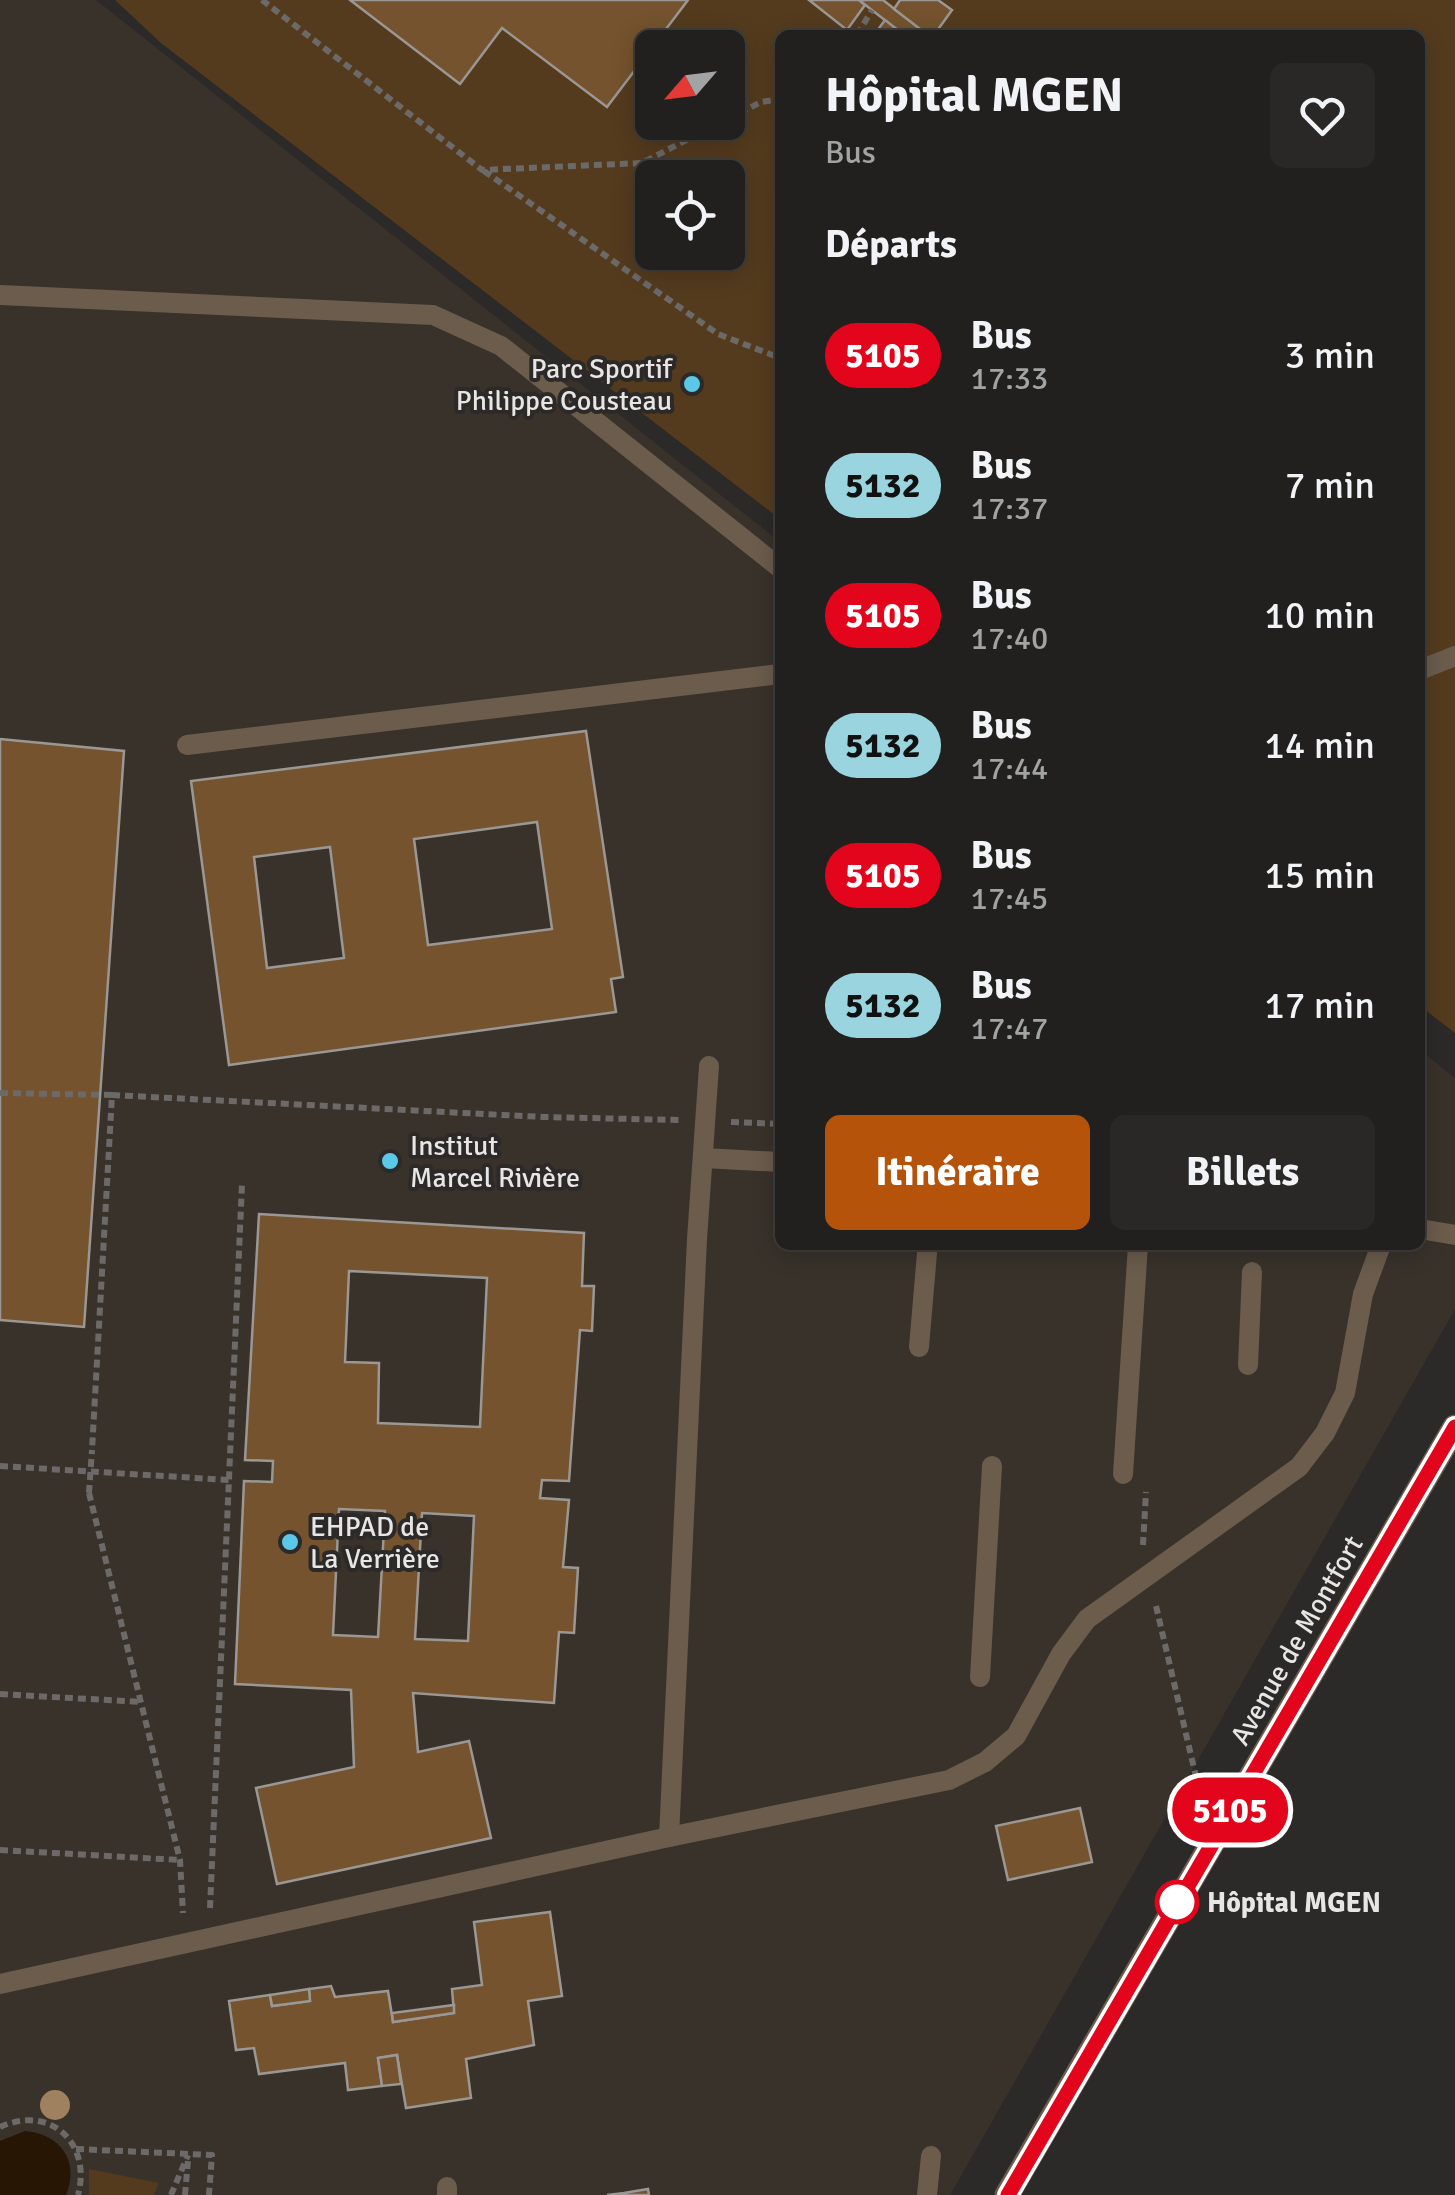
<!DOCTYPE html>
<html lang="fr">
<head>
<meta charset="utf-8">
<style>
  :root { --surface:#21201e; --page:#292827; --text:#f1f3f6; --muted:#a2a3a4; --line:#3e3e3c; --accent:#b45309 }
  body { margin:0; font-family:Signika,sans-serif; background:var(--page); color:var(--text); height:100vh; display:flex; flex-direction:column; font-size:38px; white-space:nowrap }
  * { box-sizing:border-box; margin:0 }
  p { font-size:32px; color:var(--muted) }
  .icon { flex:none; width:55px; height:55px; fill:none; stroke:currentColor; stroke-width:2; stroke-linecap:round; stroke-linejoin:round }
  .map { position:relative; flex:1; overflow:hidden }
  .side { position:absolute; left:775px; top:30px; width:650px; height:1220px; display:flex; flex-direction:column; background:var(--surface); border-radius:15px; box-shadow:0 5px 25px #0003,0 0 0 2px var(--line) }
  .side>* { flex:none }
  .badge { padding:0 20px; border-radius:32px; font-size:35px; line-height:65px }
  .needle { width:65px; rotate:242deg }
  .buttons { position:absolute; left:635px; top:30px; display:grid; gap:20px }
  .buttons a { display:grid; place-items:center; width:110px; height:110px; border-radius:15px; background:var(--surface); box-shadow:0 5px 25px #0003,0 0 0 2px var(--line); font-size:50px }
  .map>.badge { position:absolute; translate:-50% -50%; box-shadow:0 0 0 5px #fff }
  h2 { padding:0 50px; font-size:38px; line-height:90px }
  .round { display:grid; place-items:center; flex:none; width:105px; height:105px; border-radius:15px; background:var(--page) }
  .overview { display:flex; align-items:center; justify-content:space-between; height:170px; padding:0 50px }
  h1 { font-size:48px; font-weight:800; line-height:75px }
  .action { display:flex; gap:20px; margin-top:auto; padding:20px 50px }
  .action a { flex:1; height:115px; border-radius:15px; background:var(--accent); color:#fff; font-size:40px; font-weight:800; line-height:115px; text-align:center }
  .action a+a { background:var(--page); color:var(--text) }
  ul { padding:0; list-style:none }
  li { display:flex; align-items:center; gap:30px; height:130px; padding:0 50px }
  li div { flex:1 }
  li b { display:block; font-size:38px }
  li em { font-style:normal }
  li .badge { min-width:110px; font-weight:700; text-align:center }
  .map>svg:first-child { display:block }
</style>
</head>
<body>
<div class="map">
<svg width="1455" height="2195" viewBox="0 0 1455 2195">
  <rect width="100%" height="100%" fill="#2c2a28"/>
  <path fill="#38322b" d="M0,0H96L780,542V1245H1420V1050L1455,1078V1309L950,2195H0Z"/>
  <g fill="#543b1e" fill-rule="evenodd">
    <path d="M115,0H1455V1033L1420,1006V35H780V519L161,43ZM652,48H728V122H652ZM652,178H728V252H652Z"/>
    <path d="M89,2169L159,2183L154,2195H89Z"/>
  </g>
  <path fill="#261603" d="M25,2131C60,2134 80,2161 66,2195H0V2141Z"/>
  <g fill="#74532e" stroke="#9a9794" stroke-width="2.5" fill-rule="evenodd">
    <path d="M350,0H688L607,107L502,28L460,84Z"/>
    <path d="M809,0H859L865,5L847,30Z"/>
    <path d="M859,0H883L924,32L922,35H904Z"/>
    <path d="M900,0H938L952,10L934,35H928L894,9Z"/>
    <path d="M885,20L904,35H874Z"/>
    <path d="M586,731L623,977L611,979L616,1012L229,1065L191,781ZM537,822L552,929L428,945L414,839ZM330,847L344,958L267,968L254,857Z"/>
    <path d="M0,739L124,751L84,1327L0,1320Z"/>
    <path d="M259,1214L584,1233L582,1286H594L592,1331L580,1330L569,1481L542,1480L540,1498L569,1500L563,1567L578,1568L574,1633L559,1632L554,1703L413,1693L418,1752L469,1741L491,1838L277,1884L256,1788L354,1767L351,1690L235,1684L244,1481L272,1482L273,1461L245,1460ZM349,1271L487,1278L480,1427L378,1423L379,1363L345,1362ZM339,1509L385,1511L378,1637L333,1635ZM422,1513L474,1516L468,1641L415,1639Z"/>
    <path d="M1080,1808L1092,1862L1008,1880L996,1826Z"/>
    <path d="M550,1912L562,1996L528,2001L534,2045L466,2059L471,2098L406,2108L397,2055L378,2058L382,2086L348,2090L345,2063L259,2074L254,2048L236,2050L229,2001L270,1995L272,2006L310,2001L309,1989L331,1986L335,1997L388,1991L393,2022L454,2013L452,1989L482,1985L474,1922Z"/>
    <path d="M309,1989L310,2001L272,2006L270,1995Z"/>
    <path d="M454,2005V2013L393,2022L392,2013Z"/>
    <path d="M397,2055L401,2084L382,2086L378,2058Z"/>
    <path d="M648,2189L649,2195H607L624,2193Z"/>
  </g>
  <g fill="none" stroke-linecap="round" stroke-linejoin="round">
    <g stroke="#6c6a69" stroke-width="6" stroke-dasharray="8 5" stroke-linecap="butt">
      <path d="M262,0L482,170L642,163L721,122"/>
      <path d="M857,35L872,10"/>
      <path d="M728,119L761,102L780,99"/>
      <path d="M484,171L718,334L780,358"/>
      <path d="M0,1093L112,1095L92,1450"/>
      <path d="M112,1095L543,1117L679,1120"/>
      <path d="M731,1122L780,1124"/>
      <path d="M0,1466L229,1480"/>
      <path d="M89,1493L180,1860L183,1913"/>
      <path d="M1143,1545L1146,1492"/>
      <path d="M1156,1606L1201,1798"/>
      <path d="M0,1694L142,1702"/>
      <path d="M0,1850L180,1860"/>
      <path d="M210,1908L242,1184"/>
      <path d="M0,2127C50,2104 92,2143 78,2195"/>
      <path d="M76,2149L212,2155L209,2195"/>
      <path d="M171,2195L188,2155"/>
      <path d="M185,2195L188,2160"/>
    </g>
    <g stroke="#6b5c4c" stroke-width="20">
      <path d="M0,295L433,315L501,346L780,568"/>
      <path d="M1420,670L1455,656"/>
      <path d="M187,745L780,674"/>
      <path d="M703,1158L780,1162"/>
      <path d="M1420,1229L1455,1235"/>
      <path d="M919,1347L927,1253"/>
      <path d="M1248,1365L1252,1272"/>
      <path d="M1123,1474L1138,1245"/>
      <path d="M980,1677L992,1466"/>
      <path d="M669,1837L697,1239L709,1066"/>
      <path d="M0,1984L669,1837L949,1780L985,1762L1016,1736L1061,1654L1087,1619L1299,1467L1325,1433L1345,1393L1363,1294L1381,1245"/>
      <path d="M447,2195V2187"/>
      <path d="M927,2195L931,2156"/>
    </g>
    <path stroke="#6b5c4c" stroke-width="25" d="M1007,2195L1455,1427"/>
    <path stroke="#6c6a69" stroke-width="6" stroke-dasharray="8 5" stroke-linecap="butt" d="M89,1493L92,1450"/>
  </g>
  <circle fill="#a0815f" cx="55" cy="2105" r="15"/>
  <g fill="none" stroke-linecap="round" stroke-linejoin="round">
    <g stroke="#fff" stroke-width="22">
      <path id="line" d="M1008,2195L1455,1427"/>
    </g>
    <use href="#line" stroke="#e3051b" stroke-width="15"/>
  </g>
  <g fill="#5ac8e6" stroke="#2c2a28" stroke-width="4">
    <circle cx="692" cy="384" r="10"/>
    <circle cx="390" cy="1161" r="10"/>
    <circle cx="290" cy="1542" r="10"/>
  </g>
  <circle fill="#fff" stroke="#e3051b" stroke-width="5" cx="1177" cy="1902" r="20"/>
  <g text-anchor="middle" stroke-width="8" stroke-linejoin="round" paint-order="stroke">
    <g font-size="28" fill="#e8e6e5" stroke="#2c2a28" text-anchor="start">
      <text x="672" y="378" text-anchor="end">Parc Sportif<tspan x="672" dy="32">Philippe Cousteau</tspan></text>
      <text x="410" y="1155">Institut<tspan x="410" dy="32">Marcel Rivière</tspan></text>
      <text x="310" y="1536">EHPAD de<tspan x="310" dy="32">La Verrière</tspan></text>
    </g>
    <g font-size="28" fill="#e8e6e5" stroke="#2c2a28">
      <text transform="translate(1296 1640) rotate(-60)" y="10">Avenue de Montfort</text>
    </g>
    <g font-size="28" font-weight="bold" fill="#e8e6e5" stroke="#2c2a28" text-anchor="start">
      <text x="1207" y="1912">Hôpital MGEN</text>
    </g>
  </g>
</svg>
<div class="buttons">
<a><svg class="needle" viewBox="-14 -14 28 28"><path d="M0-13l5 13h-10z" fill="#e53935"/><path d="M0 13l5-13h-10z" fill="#a2a3a4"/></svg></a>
<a><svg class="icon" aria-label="locate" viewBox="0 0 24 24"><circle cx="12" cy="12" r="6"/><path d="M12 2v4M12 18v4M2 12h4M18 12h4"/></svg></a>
</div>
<b class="badge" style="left:1230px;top:1810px;background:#e3051b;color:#fff">5105</b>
<section class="side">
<div class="overview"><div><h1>Hôpital MGEN</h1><p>Bus</p></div><a class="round"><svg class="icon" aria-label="heart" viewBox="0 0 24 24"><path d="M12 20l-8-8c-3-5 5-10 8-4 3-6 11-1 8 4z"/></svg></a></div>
<h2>Départs</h2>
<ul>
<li><span class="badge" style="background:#e3051b;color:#fff">5105</span><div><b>Bus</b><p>17:33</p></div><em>3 min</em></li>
<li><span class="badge" style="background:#99d4df;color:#111">5132</span><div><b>Bus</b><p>17:37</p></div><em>7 min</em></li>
<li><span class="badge" style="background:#e3051b;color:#fff">5105</span><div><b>Bus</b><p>17:40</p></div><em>10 min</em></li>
<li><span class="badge" style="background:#99d4df;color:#111">5132</span><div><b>Bus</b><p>17:44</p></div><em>14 min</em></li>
<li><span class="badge" style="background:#e3051b;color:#fff">5105</span><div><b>Bus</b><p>17:45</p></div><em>15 min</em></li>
<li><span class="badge" style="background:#99d4df;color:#111">5132</span><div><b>Bus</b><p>17:47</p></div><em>17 min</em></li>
</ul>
<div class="action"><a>Itinéraire</a><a>Billets</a></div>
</section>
</div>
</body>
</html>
